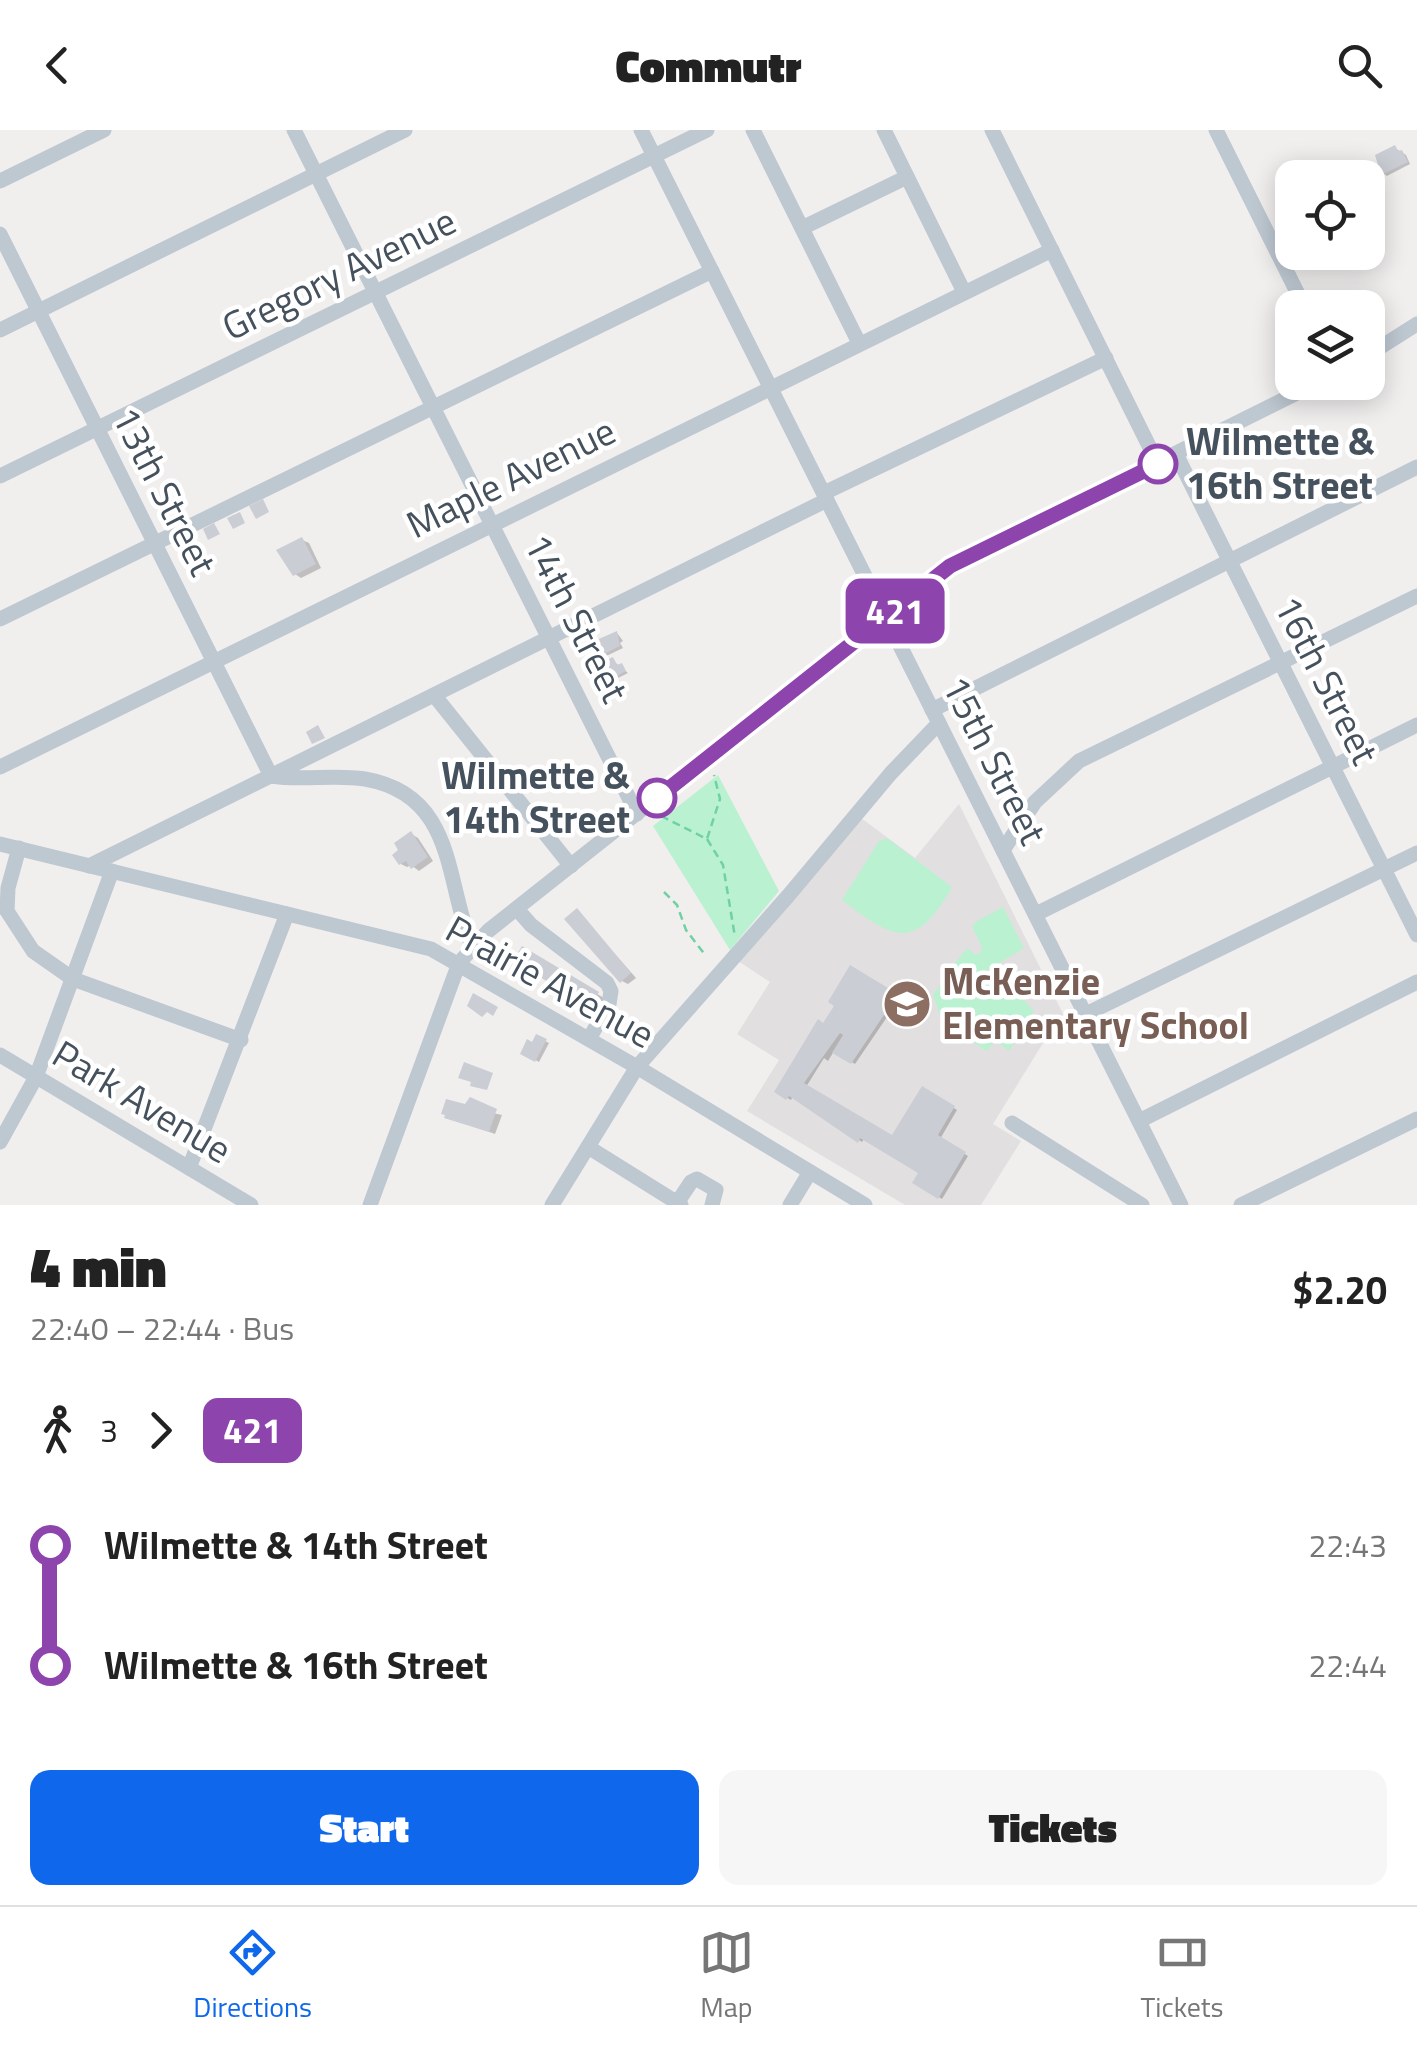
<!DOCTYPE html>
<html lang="en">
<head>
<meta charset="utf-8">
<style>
  :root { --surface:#fff; --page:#f6f6f6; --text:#222; --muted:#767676; --line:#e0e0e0; --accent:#0f68eb }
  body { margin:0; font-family:"Titillium Web",sans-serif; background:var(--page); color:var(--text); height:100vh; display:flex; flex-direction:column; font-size:38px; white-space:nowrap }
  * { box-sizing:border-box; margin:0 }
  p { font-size:32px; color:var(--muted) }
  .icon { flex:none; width:55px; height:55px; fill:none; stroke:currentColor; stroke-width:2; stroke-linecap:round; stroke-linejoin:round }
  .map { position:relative; height:1075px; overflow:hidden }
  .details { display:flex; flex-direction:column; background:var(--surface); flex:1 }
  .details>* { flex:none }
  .badge { padding:0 20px; border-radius:15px; font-size:35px; line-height:65px }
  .controls { position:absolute; left:1275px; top:30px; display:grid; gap:20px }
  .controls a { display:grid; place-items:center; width:110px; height:110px; border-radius:20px; background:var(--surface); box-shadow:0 5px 25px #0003; font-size:50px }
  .map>.badge { position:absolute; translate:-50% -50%; box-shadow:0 0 0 5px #fff }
  .legs { display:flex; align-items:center; gap:15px; height:110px; padding:0 30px; font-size:32px }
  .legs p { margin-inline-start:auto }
  .head { display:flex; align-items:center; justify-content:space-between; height:170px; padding:0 30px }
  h1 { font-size:55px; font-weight:800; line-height:75px }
  .button { display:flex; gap:20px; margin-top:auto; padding:20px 30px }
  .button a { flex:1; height:115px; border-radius:20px; background:var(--accent); color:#fff; font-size:40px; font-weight:800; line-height:115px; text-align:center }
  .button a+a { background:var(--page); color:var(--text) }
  ul { padding:0 30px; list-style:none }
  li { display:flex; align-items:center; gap:35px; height:120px; font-size:38px }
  li i { display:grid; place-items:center; width:15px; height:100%; margin:0 12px; background:currentColor }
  li i::after { content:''; width:25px; height:25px; margin:-12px; border:8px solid; border-radius:50%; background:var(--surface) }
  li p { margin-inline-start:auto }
  li:first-child i { background:linear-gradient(#0000 50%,currentColor 0) }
  li:last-child i { background:linear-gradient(currentColor 50%,#0000 0) }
  header { display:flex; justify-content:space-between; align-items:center; height:130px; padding:0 30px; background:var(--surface); font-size:45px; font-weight:800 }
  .dock { display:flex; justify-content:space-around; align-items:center; height:140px; border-top:2px solid var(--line); background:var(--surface); font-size:28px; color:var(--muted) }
  .dock a { display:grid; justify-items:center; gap:5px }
  .dock .selected { color:var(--accent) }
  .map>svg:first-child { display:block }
</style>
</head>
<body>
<header><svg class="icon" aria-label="back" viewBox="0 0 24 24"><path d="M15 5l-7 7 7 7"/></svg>Commutr<svg class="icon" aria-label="search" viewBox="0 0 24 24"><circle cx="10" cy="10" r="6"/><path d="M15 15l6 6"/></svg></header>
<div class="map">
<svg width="1417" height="1075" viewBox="0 0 1417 1075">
  <rect width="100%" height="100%" fill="#f1eeee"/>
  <path fill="#e2dfe0" d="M959,674L1069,896L1048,905L993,994L1021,1011L981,1075H905L747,981L779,930L737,904L770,852L738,831L861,688L915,728Z"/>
  <g fill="#baf1d1">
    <path d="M718,645L779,761L730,820L653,696Z"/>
    <path d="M887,708L952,757C915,823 893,809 842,770L879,711Z"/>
    <path d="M1003,777L1024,818L980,845L988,854L999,846L1014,845V852H1023V869L1034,881L1009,921L995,910L987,921L943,893L933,865L942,852L951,851V838L967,818L976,825L981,822L982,817L972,797L977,791Z"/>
  </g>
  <g fill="#0003">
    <path d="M1395,18L1406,25L1410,34L1387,46L1384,44Z"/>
    <path d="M302,410L309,413L321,438L301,448L295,444Z"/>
    <path d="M617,503L623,511L620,513L623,518L598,530L594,528Z"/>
    <path d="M612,530L628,543L614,550L611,548Z"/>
    <path d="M411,704L418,708L433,731L419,741L411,735L407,737L401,734Z"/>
    <path d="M577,781L636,848L628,854L622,851Z"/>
    <path d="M523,820L604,868L598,879L516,830Z"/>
    <path d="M851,839L900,868L855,934L834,921L828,931L824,928L806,957L893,1009L923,959L957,980L940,1009L968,1026L942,1069L915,1052L921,1043L865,1008L862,1012L793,966L791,970L777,962L824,896L837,875Z"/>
    <path d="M537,907L549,913L539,932L523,923Z"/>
    <path d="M466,977L502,985L495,1004L447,987Z"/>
  </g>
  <g fill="#cacdd4">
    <path d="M1395,15L1398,21L1402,20L1408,32L1381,45L1375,25Z"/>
    <path d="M263,369L269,382L256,389L249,376Z"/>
    <path d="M240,382L245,393L233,399L227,388Z"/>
    <path d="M214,393L220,404L208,410L203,399Z"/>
    <path d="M302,407L316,434L293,446L276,420Z"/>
    <path d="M617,501L620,516L592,530L585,515Z"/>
    <path d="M613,527L617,535L622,533L626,541L609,550L600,533Z"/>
    <path d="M318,595L325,608L312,614L306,602Z"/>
    <path d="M411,701L428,727L411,739L406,731L399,735L392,725L398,720L394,713Z"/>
    <path d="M577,778L631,843L620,853L564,789Z"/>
    <path d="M522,816L599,862L590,877L513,831Z"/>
    <path d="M850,835L898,864L851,934L832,923L843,905L840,903L804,953L892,1005L922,956L955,976L938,1005L966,1022L938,1069L912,1053L918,1043L860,1008L858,1013L789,966L786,970L774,962L818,889L823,893L834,876L828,872Z"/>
    <path d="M473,863L498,877L493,886L487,882L482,887L467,876Z"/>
    <path d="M536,904L547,909L535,932L520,924L527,909L532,912Z"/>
    <path d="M464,932L493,943L487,960L470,956L471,952L458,948Z"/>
    <path d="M470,967L497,979L489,1002L444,988L445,985L441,984L446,969L465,974Z"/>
  </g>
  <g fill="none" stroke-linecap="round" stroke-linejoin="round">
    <g stroke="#70d1a5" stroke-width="2.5" stroke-dasharray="8 5" stroke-linecap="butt">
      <path d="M661,686L707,709L720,669L714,645"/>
      <path d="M707,709L723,735L735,807"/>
      <path d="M664,762L677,775L686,800L706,826"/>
    </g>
    <g stroke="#bec8d1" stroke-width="15">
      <path d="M294,0L637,684"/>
      <path d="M641,0L1181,1075"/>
      <path d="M753,0L859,213"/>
      <path d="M884,0L964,162"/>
      <path d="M992,0L1158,334"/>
      <path d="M1216,0L1305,178"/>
      <path d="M0,51L104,0"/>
      <path d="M802,98L907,47"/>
      <path d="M0,104L271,646C302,651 334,644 365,649C457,665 445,753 472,816"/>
      <path d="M0,200L405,0"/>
      <path d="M1368,225L1417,194"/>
      <path d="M1176,324L1417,805"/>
      <path d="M0,346L707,0"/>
      <path d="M824,363L1106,228"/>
      <path d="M0,489L712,141"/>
      <path d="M434,565L571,736"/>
      <path d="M932,580L1417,337"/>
      <path d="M0,637L1052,120"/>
      <path d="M0,714L431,819L637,937L865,1075"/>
      <path d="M19,718L8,758L7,781L33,821L73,849L241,910"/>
      <path d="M1003,720L1035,672L1079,631L1417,466"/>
      <path d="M89,736L827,370"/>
      <path d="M517,779L531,795L607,853L611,861L609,874L589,909"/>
      <path d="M1036,784L1417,595"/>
      <path d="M1086,884L1417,723"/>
      <path d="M0,925L251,1075"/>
      <path d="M1139,991L1417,852"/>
      <path d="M1012,993L1142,1075"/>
      <path d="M0,1012L36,947L112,741"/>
      <path d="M588,1017L681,1075"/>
      <path d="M189,1038L287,784"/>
      <path d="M677,1073L691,1052L697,1049L716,1060L712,1075"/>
      <path d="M370,1075L459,833L488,801L949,436L1319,252"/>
      <path d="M552,1075L637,937L788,766L891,643L939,593"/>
      <path d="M790,1075L810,1042"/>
      <path d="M1241,1075L1417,989"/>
    </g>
  </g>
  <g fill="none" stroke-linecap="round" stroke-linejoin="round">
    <g stroke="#fff" stroke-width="22">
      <path id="line-1" d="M657,668L950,436L1158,334"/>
    </g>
    <use href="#line-1" stroke="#8e44ad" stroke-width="15"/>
  </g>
  <defs>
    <g id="school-disc" transform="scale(2.5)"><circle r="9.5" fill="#8d6e63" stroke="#fff"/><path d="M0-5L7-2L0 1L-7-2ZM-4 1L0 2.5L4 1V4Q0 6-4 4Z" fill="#fff"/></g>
  </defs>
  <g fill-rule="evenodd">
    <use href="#school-disc" x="907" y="874"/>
  </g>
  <g fill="#fff" stroke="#8e44ad" stroke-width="5">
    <circle cx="1158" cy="334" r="18"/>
    <circle cx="657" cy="668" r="18"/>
  </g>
  <g text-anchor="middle" stroke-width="9" stroke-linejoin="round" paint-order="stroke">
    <g font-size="38" fill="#45515d" stroke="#fff">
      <text transform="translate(339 144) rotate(-26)" y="13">Gregory Avenue</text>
      <text transform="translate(511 348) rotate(-26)" y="13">Maple Avenue</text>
      <text transform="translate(164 361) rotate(63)" y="13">13th Street</text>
      <text transform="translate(576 488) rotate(63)" y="13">14th Street</text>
      <text transform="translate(1326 550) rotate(63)" y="13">16th Street</text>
      <text transform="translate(994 630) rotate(63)" y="13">15th Street</text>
      <text transform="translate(550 852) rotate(29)" y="13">Prairie Avenue</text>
      <text transform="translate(142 972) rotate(31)" y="13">Park Avenue</text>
    </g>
    <g font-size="38" font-weight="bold" fill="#45515d" stroke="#fff" text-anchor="start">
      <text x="1186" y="325">Wilmette &amp;<tspan x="1186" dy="44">16th Street</tspan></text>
      <text x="630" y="659" text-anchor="end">Wilmette &amp;<tspan x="630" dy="44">14th Street</tspan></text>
    </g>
    <g font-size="38" font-weight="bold" fill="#785e54" stroke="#fff" text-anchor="start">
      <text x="942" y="865">McKenzie<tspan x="942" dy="44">Elementary School</tspan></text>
    </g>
  </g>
</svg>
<div class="controls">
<a><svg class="icon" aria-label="locate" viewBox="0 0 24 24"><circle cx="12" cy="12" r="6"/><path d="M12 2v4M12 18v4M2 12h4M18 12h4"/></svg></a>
<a><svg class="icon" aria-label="layers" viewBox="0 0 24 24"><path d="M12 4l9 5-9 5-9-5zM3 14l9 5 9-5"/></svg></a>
</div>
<b class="badge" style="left:895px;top:481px;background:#8e44ad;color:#fff">421</b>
</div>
<section class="details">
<div class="head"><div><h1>4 min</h1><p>22:40 – 22:44 · Bus</p></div><b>$2.20</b></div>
<div class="legs"><svg class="icon" aria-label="walk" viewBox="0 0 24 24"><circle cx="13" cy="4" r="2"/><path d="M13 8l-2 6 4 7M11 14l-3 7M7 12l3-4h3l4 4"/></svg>3<svg class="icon" aria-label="forward" viewBox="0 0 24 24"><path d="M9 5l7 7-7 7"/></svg><b class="badge" style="background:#8e44ad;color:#fff">421</b></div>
<ul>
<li><i style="color:#8e44ad"></i><b>Wilmette &amp; 14th Street</b><p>22:43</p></li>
<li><i style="color:#8e44ad"></i><b>Wilmette &amp; 16th Street</b><p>22:44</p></li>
</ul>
<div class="button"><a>Start</a><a>Tickets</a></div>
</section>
<nav class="dock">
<a class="selected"><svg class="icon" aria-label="directions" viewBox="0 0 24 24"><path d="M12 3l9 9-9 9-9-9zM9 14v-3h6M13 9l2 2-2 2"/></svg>Directions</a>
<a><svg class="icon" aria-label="map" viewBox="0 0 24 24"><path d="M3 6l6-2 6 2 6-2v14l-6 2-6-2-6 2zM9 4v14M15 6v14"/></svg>Map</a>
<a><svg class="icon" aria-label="tickets" viewBox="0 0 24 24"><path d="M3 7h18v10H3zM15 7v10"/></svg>Tickets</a>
</nav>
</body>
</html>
